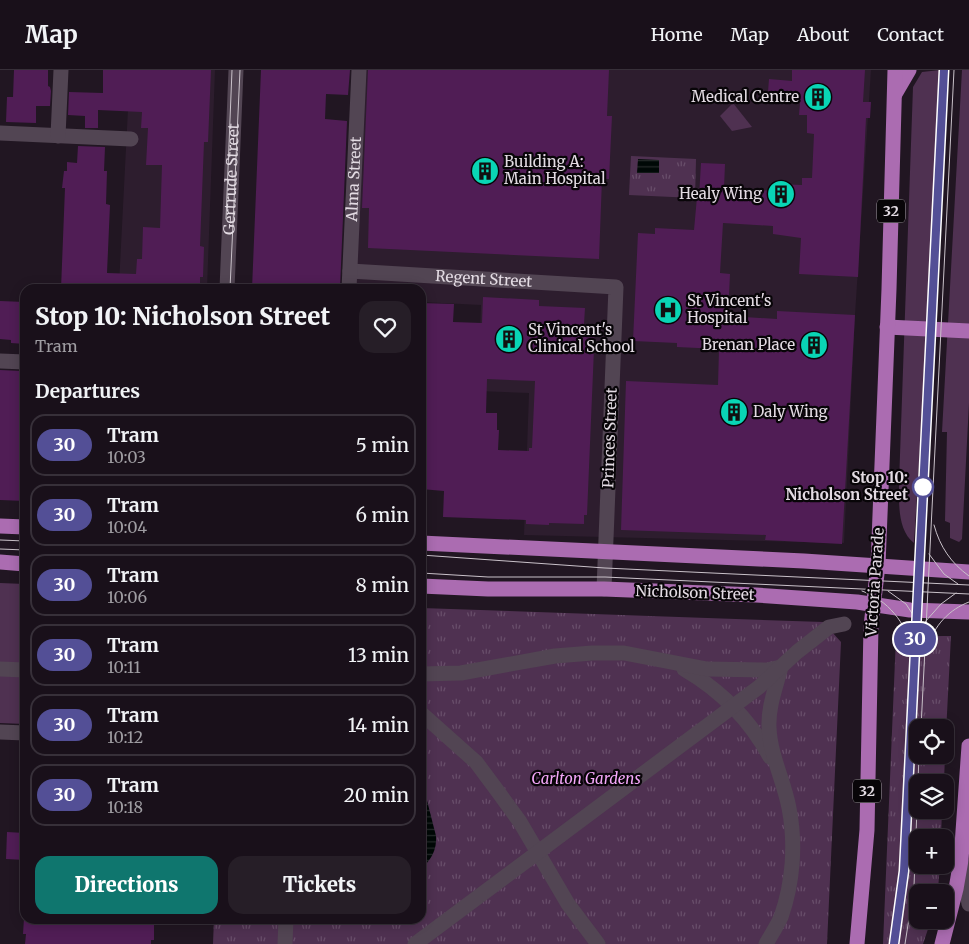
<!DOCTYPE html>
<html lang="en">
<head>
<meta charset="utf-8">
<style>
  :root { --surface:#19101a; --page:#261e27; --text:#f1f3f6; --muted:#9f9da2; --line:#373039; --accent:#0f766e }
  body { margin:0; font-family:Merriweather,serif; background:var(--page); color:var(--text); height:100vh; display:flex; flex-direction:column; font-size:19px; white-space:nowrap }
  * { box-sizing:border-box; margin:0 }
  p { font-size:16px; color:var(--muted) }
  .icon { flex:none; width:28px; height:28px; fill:none; stroke:currentColor; stroke-width:2; stroke-linecap:round; stroke-linejoin:round }
  .map { position:relative; flex:1; overflow:hidden }
  .drawer { position:absolute; left:20px; top:214px; width:406px; height:640px; display:flex; flex-direction:column; background:var(--surface); border-radius:15px; box-shadow:0 2px 12px #0003,0 0 0 1px var(--line) }
  .drawer>* { flex:none }
  .badge { padding:0 10px; border-radius:16px; font-size:18px; line-height:32px }
  .fabs { position:absolute; left:909px; top:649px; display:grid; gap:10px }
  .fabs a { display:grid; place-items:center; width:45px; height:45px; border-radius:10px; background:var(--surface); box-shadow:0 2px 12px #0003,0 0 0 1px var(--line); font-size:25px }
  .map>.badge { position:absolute; translate:-50% -50%; box-shadow:0 0 0 2px #fff }
  h2 { padding:0 15px; font-size:19px; line-height:45px }
  .round { display:grid; place-items:center; flex:none; width:52px; height:52px; border-radius:15px; background:var(--page) }
  .summary { display:flex; align-items:center; justify-content:space-between; height:85px; padding:0 15px }
  h1 { font-size:24px; font-weight:800; line-height:38px }
  .action { display:flex; gap:10px; margin-top:auto; padding:10px 15px }
  .action a { flex:1; height:58px; border-radius:15px; background:var(--accent); color:#fff; font-size:20px; font-weight:800; line-height:58px; text-align:center }
  .action a+a { background:var(--page); color:var(--text) }
  ul { padding:0; list-style:none }
  li { display:flex; align-items:center; gap:15px; height:62px; margin:0 10px 8px; padding:0 5px; border:2px solid var(--line); border-radius:15px }
  li div { flex:1 }
  li b { display:block; font-size:19px }
  li em { font-style:normal }
  li .badge { min-width:55px; font-weight:700; text-align:center }
  header { display:flex; align-items:center; gap:30px; box-sizing:border-box; height:70px; padding:0 25px; background:var(--surface); border-bottom:1px solid var(--line) }
  header strong { font-size:24px }
  nav { display:flex; gap:28px; margin-inline-start:auto; font-size:18px }
  .map>svg:first-child { display:block }
</style>
</head>
<body>
<header>
<strong>Map</strong>
<nav><a>Home</a><a>Map</a><a>About</a><a>Contact</a></nav>
</header>
<div class="map">
<svg width="969" height="874" viewBox="0 0 969 874">
  <defs>
    <pattern id="park-tufts" width="24" height="20" patternUnits="userSpaceOnUse" patternTransform="scale(1.25)"><rect width="24" height="20" fill="#4f3151"/><path d="M3 7l-1-3M5 7V3M7 7l1-3M15 17l-1-3M17 17v-4M19 17l1-3" fill="none" stroke="#684e6a"/></pattern>
    <pattern id="water-rules" width="6" height="5" patternUnits="userSpaceOnUse" patternTransform="scale(1.25)"><rect width="6" height="5" fill="#000806"/><path d="M0 2.5h6" fill="none" stroke="#252b2a"/></pattern>
  </defs>
  <rect width="100%" height="100%" fill="#211622"/>
  <g fill="#2d1d2e">
    <path d="M130,0H215L207,219L119,215Z"/>
    <path d="M361,0H871L855,245L844,473L524,465L529,323L478,321L481,235L421,232V219H349Z"/>
  </g>
  <g fill="#4f3151">
    <path d="M940,0L927,266L914,473C897,460 899,431 899,413L913,17L922,2Z"/>
    <path d="M962,0H969V333L962,469L959,472L950,468V453L945,451L947,362H942Z"/>
    <path d="M733,33L752,57L732,61L720,46Z"/>
    <path d="M0,513L25,514V595L0,594Z"/>
    <path d="M0,603L25,604V654L0,653Z"/>
  </g>
  <g fill="url(#park-tufts)">
    <path d="M631,86L696,89L695,128L629,125Z"/>
    <path d="M421,538L823,552L841,572L827,874H213L214,849H421Z"/>
    <path d="M944,566H951L945,682V658H918V685H945L944,712H918V740H942L941,767L918,768V795H940L938,819L937,822H918V850H931L923,874H883L896,567Z"/>
  </g>
  <g fill="url(#water-rules)">
    <path d="M638,89L659,90V103H637Z"/>
    <path d="M421,707L436,766C437,780 431,790 421,799Z"/>
  </g>
  <g fill="#501d55" fill-rule="evenodd">
    <path d="M14,0H48V16L50,17L51,21L50,36H36V53L6,52L7,27H13Z"/>
    <path d="M103,0H211L208,72H204L200,176L204,177L203,207H200V219L106,216L105,219H61L65,118H62L64,101H67V92L77,93L78,76L105,77L104,101H107L106,134L110,135L107,203L136,204L137,189H142L143,157L160,158L162,95H146L148,58H141L142,42L98,40V58H85V46L68,45L69,22L103,23Z"/>
    <path d="M261,0H350L348,25L326,24L325,49L347,51L340,219H252Z"/>
    <path d="M368,0H609L607,46H612L609,109H602L599,189L368,178L369,138H362Z"/>
    <path d="M792,0H865L863,32H871L870,48H866L858,207L799,204L801,168L773,164V156L723,153L720,203L730,204L728,246L777,249V241L855,245L842,474L765,470L766,465L621,460L626,311L718,315L719,279L677,277V273L633,271L638,163L655,164V158L694,160L697,127H699L701,93L725,94L724,118L775,121L776,114L802,115V108H812L814,64L807,63V45H799L800,33L776,31L768,22L769,9L792,11Z"/>
    <path d="M483,227L539,230V236L585,238L584,254L595,255L587,445H584V454L549,453V455L526,454V450L443,447L444,421L421,419V233L454,234L453,252L482,253ZM487,309L535,311L532,378H529V381L498,380L499,360H497V343H486Z"/>
    <path d="M0,231L25,232V274L11,273V270L0,269Z"/>
    <path d="M0,300L21,301V315H25V431L0,430Z"/>
    <path d="M7,762L25,763V790L6,789Z"/>
    <path d="M24,848L153,849L152,855H154V870H151V874H25L26,864H23Z"/>
  </g>
  <g fill="none" stroke-linecap="round" stroke-linejoin="round">
    <g stroke="#524553" stroke-width="15">
      <path d="M0,63L131,69"/>
      <path d="M58,66L61,0"/>
      <path id="s1" d="M350,201L616,217L604,519"/>
      <path id="s2" d="M227,219L236,0"/>
      <path id="s3" d="M349,219L359,0"/>
      <path d="M0,291L25,292"/>
      <path d="M0,599L25,600"/>
      <path d="M684,599C720,620 750,650 770,687"/>
      <path d="M421,604L461,603L555,586L592,583H624L707,599L767,600L781,597C776,617 768,637 769,657C770,685 784,711 789,738C796,774 793,813 781,847C777,856 771,865 766,874"/>
      <path d="M421,643L476,692L499,723L520,752L568,834L598,874"/>
      <path d="M0,662L25,663"/>
      <path d="M961,791L969,834"/>
      <path d="M285,874L286,849"/>
      <path d="M415,874L759,617L797,582L829,557L844,554"/>
    </g>
    <g stroke="#ab6cb1" stroke-width="15">
      <path d="M895,24L909,0"/>
      <path d="M887,257L969,261"/>
      <path d="M0,456L25,457"/>
      <path d="M421,473L804,491L969,502"/>
      <path d="M0,492L25,494"/>
      <path d="M421,516L488,519H604L756,525L857,532L910,540L969,542"/>
      <path d="M857,874L867,760L871,556L878,495L889,219L895,0"/>
      <path d="M942,874L956,819L961,790L969,676"/>
    </g>
    <g stroke="#cac2ca" stroke-width="1">
      <path d="M226,149L232,0"/>
      <path d="M230,219L240,0"/>
      <path d="M934,455C940,477 951,493 969,506"/>
      <path d="M0,470L25,471"/>
      <path d="M0,479L25,480"/>
      <path d="M929,484L944,504L958,514"/>
      <path d="M421,485L605,498L969,515"/>
      <path d="M421,503L488,507H605L969,524"/>
      <path d="M862,521C888,530 906,553 912,579"/>
      <path d="M888,521L906,534L917,551"/>
      <path d="M925,552L941,534L956,523"/>
      <path d="M929,576C933,556 950,539 969,532"/>
      <path d="M921,658L954,0"/>
      <path d="M918,712L919,685"/>
      <path d="M894,874L904,801L944,0"/>
      <path d="M905,874L914,816L918,713"/>
    </g>
  </g>
  <g fill="none" stroke-linecap="round" stroke-linejoin="round">
    <g stroke="#fff" stroke-width="11">
      <path id="line" d="M894,874L904,801L944,0"/>
    </g>
    <use href="#line" stroke="#534f96" stroke-width="8"/>
  </g>
  <defs>
    <g id="building-disc" transform="scale(1.4375)"><circle r="9.5" fill="#09d5b5" stroke="#080508"/><path d="M-4-6H4V6H1V3H-1V6H-4ZM-2.5-4.3h1.7v1.8h-1.7ZM.8-4.3h1.7v1.8H.8ZM-2.5-1h1.7V.8h-1.7ZM.8-1h1.7V.8H.8Z" fill="#111"/></g>
    <g id="hospital-disc" transform="scale(1.4375)"><circle r="9.5" fill="#09d5b5" stroke="#080508"/><path d="M-5-5h3v3.5h4V-5h3V5h-3V1.5h-4V5h-3Z" fill="#111"/></g>
  </defs>
  <g fill-rule="evenodd">
    <use href="#building-disc" x="818" y="27"/>
    <use href="#building-disc" x="485" y="101"/>
    <use href="#building-disc" x="781" y="124"/>
    <use href="#hospital-disc" x="668" y="240"/>
    <use href="#building-disc" x="509" y="269"/>
    <use href="#building-disc" x="814" y="275"/>
    <use href="#building-disc" x="734" y="342"/>
  </g>
  <circle fill="#fff" stroke="#534f96" stroke-width="2.5" cx="923" cy="417" r="10"/>
  <g text-anchor="middle" stroke-width="4.5" stroke-linejoin="round" paint-order="stroke">
    <g fill="#080508" stroke="#a19ba1" stroke-width="1">
      <rect x="877" y="129.5" width="28" height="23" rx="4"/>
      <rect x="853" y="709.5" width="28" height="23" rx="4"/>
    </g>
    <g font-size="14" font-weight="bold" fill="#e3dbe3">
      <text x="891" y="146">32</text>
      <text x="867" y="726">32</text>
    </g>
    <g font-size="15" fill="#e3dbe3" stroke="#080508" text-anchor="start">
      <text x="799" y="32" text-anchor="end">Medical Centre</text>
      <text x="504" y="97">Building A:<tspan x="504" dy="17">Main Hospital</tspan></text>
      <text x="762" y="129" text-anchor="end">Healy Wing</text>
      <text x="687" y="236">St Vincent's<tspan x="687" dy="17">Hospital</tspan></text>
      <text x="528" y="265">St Vincent's<tspan x="528" dy="17">Clinical School</tspan></text>
      <text x="795" y="280" text-anchor="end">Brenan Place</text>
      <text x="753" y="347">Daly Wing</text>
    </g>
    <g font-size="15" fill="#e3dbe3" stroke="#080508">
      <text dy="5" stroke="none"><textPath href="#s2" startOffset="110">Gertrude Street</textPath></text>
      <text dy="5" stroke="none"><textPath href="#s3" startOffset="110">Alma Street</textPath></text>
      <text dy="5" stroke="none"><textPath href="#s1" startOffset="134">Regent Street</textPath></text>
      <text transform="translate(610 368) rotate(-88)" y="5">Princes Street</text>
      <text transform="translate(875 512) rotate(-86)" y="5">Victoria Parade</text>
      <text transform="translate(695 523) rotate(2)" y="5">Nicholson Street</text>
    </g>
    <g font-size="15" font-weight="bold" fill="#e3dbe3" stroke="#080508" text-anchor="end">
      <text x="908" y="413">Stop 10:<tspan x="908" dy="17">Nicholson Street</tspan></text>
    </g>
    <g font-size="15" font-style="italic" fill="#f4a7f9" stroke="#080508">
      <text x="586" y="714">Carlton Gardens</text>
    </g>
  </g>
</svg>
<div class="fabs">
<a><svg class="icon" aria-label="locate" viewBox="0 0 24 24"><circle cx="12" cy="12" r="6"/><path d="M12 2v4M12 18v4M2 12h4M18 12h4"/></svg></a>
<a><svg class="icon" aria-label="layers" viewBox="0 0 24 24"><path d="M12 4l9 5-9 5-9-5zM3 14l9 5 9-5"/></svg></a>
<a>+</a>
<a>−</a>
</div>
<b class="badge" style="left:915px;top:569px;background:#534f96;color:#fff">30</b>
<section class="drawer">
<div class="summary"><div><h1>Stop 10: Nicholson Street</h1><p>Tram</p></div><a class="round"><svg class="icon" aria-label="heart" viewBox="0 0 24 24"><path d="M12 20l-8-8c-3-5 5-10 8-4 3-6 11-1 8 4z"/></svg></a></div>
<h2>Departures</h2>
<ul>
<li><span class="badge" style="background:#534f96;color:#fff">30</span><div><b>Tram</b><p>10:03</p></div><em>5 min</em></li>
<li><span class="badge" style="background:#534f96;color:#fff">30</span><div><b>Tram</b><p>10:04</p></div><em>6 min</em></li>
<li><span class="badge" style="background:#534f96;color:#fff">30</span><div><b>Tram</b><p>10:06</p></div><em>8 min</em></li>
<li><span class="badge" style="background:#534f96;color:#fff">30</span><div><b>Tram</b><p>10:11</p></div><em>13 min</em></li>
<li><span class="badge" style="background:#534f96;color:#fff">30</span><div><b>Tram</b><p>10:12</p></div><em>14 min</em></li>
<li><span class="badge" style="background:#534f96;color:#fff">30</span><div><b>Tram</b><p>10:18</p></div><em>20 min</em></li>
</ul>
<div class="action"><a>Directions</a><a>Tickets</a></div>
</section>
</div>
</body>
</html>
